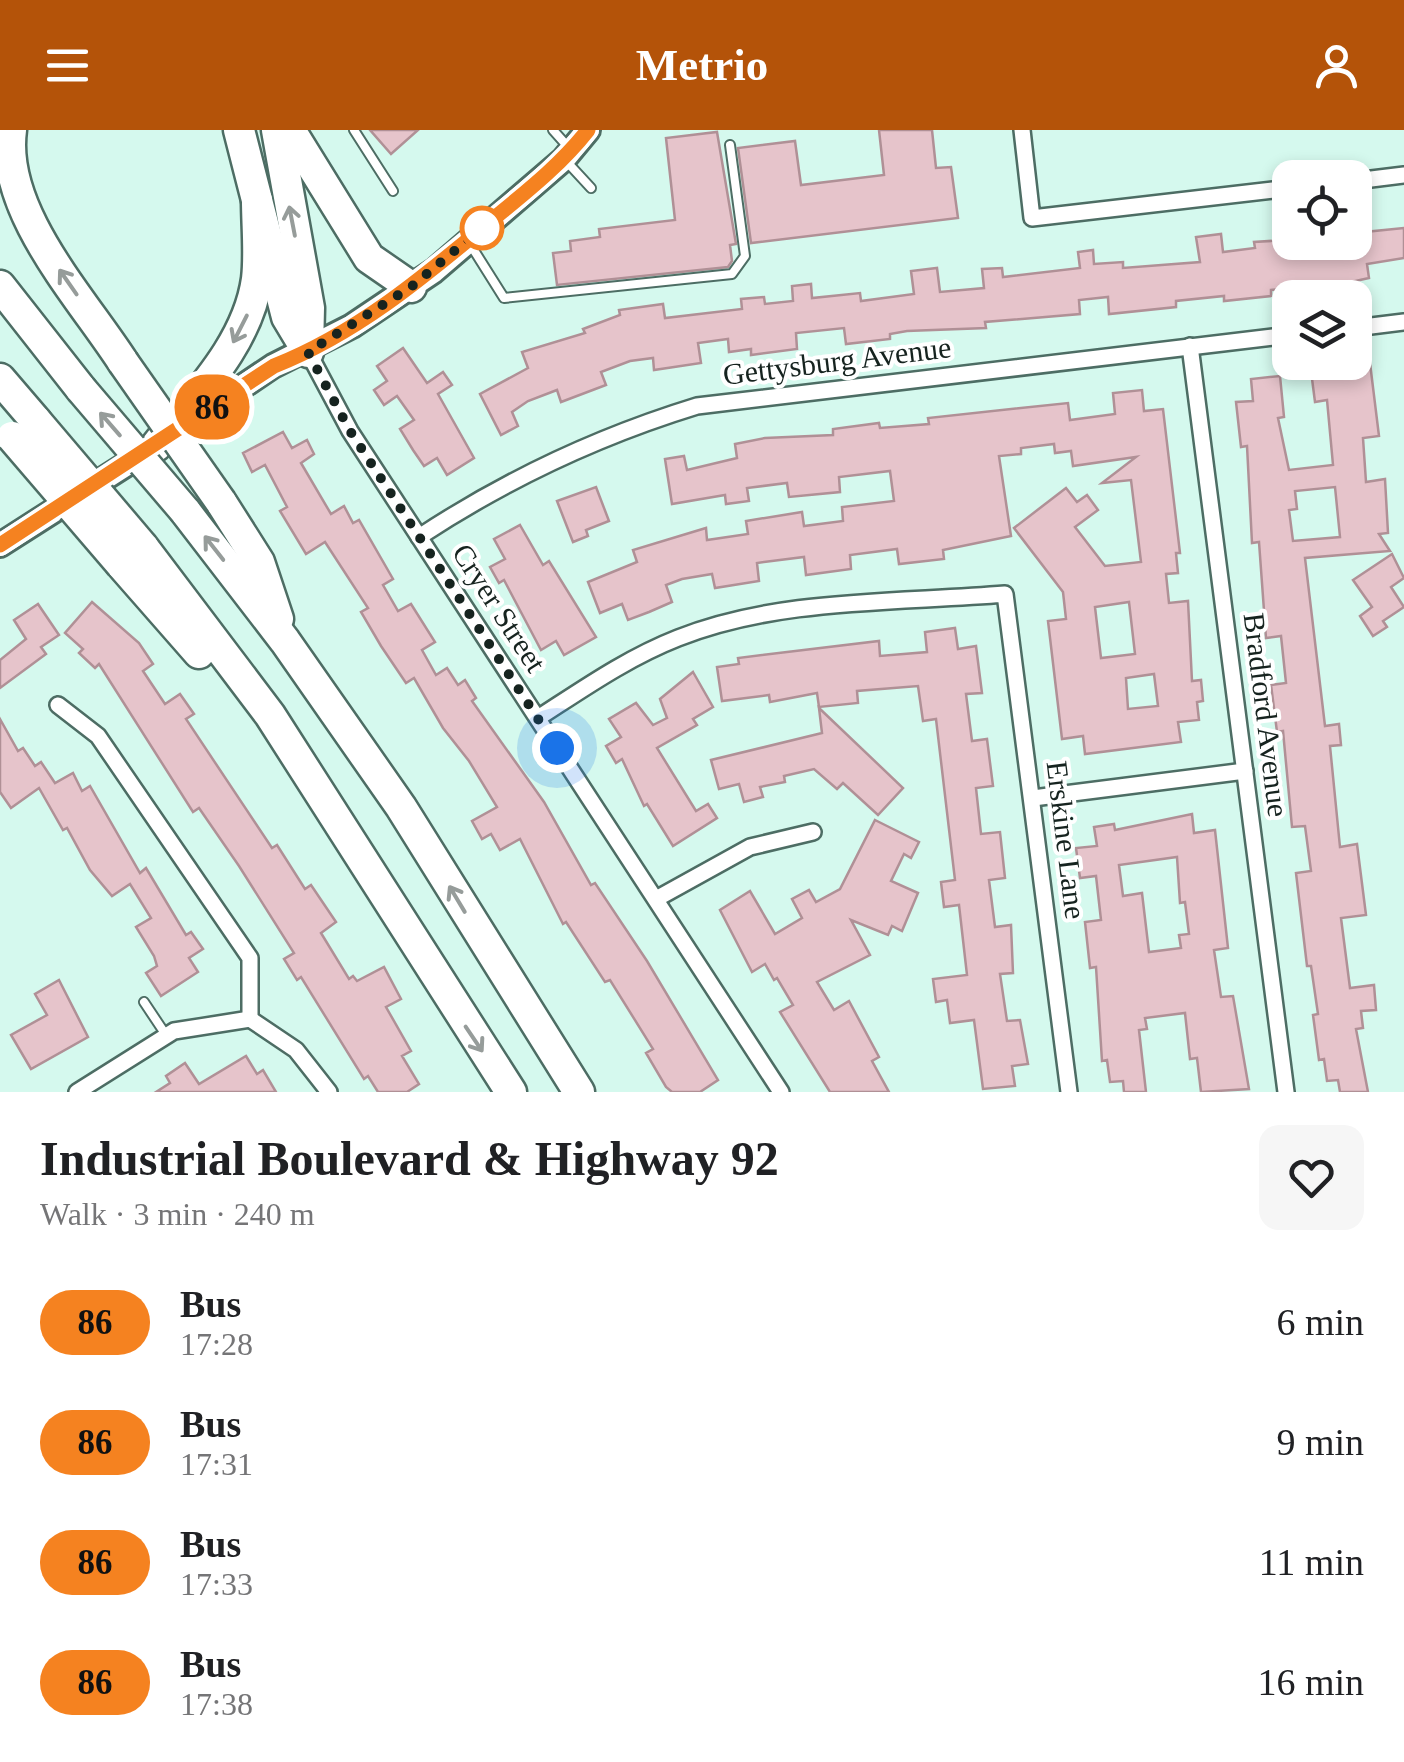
<!DOCTYPE html>
<html lang="en">
<head>
<meta charset="utf-8">
<style>
  :root { --surface:#fff; --page:#f6f6f6; --text:#202124; --muted:#757577; --accent:#b45309 }
  body { margin:0; font-family:Georgia,serif; background:var(--page); color:var(--text); height:100vh; display:flex; flex-direction:column; font-size:38px; white-space:nowrap }
  * { box-sizing:border-box; margin:0 }
  p { font-size:32px; color:var(--muted) }
  .icon { flex:none; width:55px; height:55px; fill:none; stroke:currentColor; stroke-width:2; stroke-linecap:round; stroke-linejoin:round }
  .map { position:relative; height:962px; overflow:hidden }
  .panel { display:flex; flex-direction:column; background:var(--surface); flex:1 }
  .panel>* { flex:none }
  .badge { padding:0 20px; border-radius:32px; font-size:35px; line-height:65px }
  .fabs { position:absolute; left:1272px; top:30px; display:grid; gap:20px }
  .fabs a { display:grid; place-items:center; width:100px; height:100px; border-radius:20px; background:var(--surface); box-shadow:0 5px 15px #0003; font-size:50px }
  .you { position:absolute; width:50px; height:50px; margin:-25px; border:8px solid #fff; border-radius:50%; background:#1a73e8; box-shadow:0 0 0 15px #1a73e833 }
  .map>.badge { position:absolute; translate:-50% -50%; box-shadow:0 0 0 5px #fff }
  .round { display:grid; place-items:center; flex:none; width:105px; height:105px; border-radius:20px; background:var(--page) }
  .head { display:flex; align-items:center; justify-content:space-between; height:170px; padding:0 40px }
  h1 { font-size:48px; font-weight:800; line-height:75px }
  ul { padding:0; list-style:none }
  li { display:flex; align-items:center; gap:30px; height:120px; padding:0 40px }
  li div { flex:1 }
  li b { display:block; font-size:38px }
  li em { font-style:normal }
  li .badge { min-width:110px; font-weight:700; text-align:center }
  header { display:flex; justify-content:space-between; align-items:center; height:130px; padding:0 40px; background:var(--accent); color:#fff; font-size:45px; font-weight:800 }
  .map>svg:first-child { display:block }
</style>
</head>
<body>
<header><svg class="icon" aria-label="menu" viewBox="0 0 24 24"><path d="M4 6h16M4 12h16M4 18h16"/></svg>Metrio<svg class="icon" aria-label="person" viewBox="0 0 24 24"><circle cx="12" cy="8" r="4"/><path d="M4 21q1-7 8-7t8 7"/></svg></header>
<div class="map">
<svg width="1404" height="962" viewBox="0 0 1404 962">
  <rect width="100%" height="100%" fill="#d5f9ee"/>
  <g fill="#e6c4cb" stroke="#b09096" stroke-width="2.5" fill-rule="evenodd">
    <path d="M370,0H418L391,24Z"/>
    <path d="M879,0H932L936,38L951,37L958,88L751,113L738,18L795,11L801,55L884,45Z"/>
    <path d="M717,2L736,114L730,115L732,131L728,137L557,155L553,123L571,121L570,111L600,107L599,99L675,90L666,8Z"/>
    <path d="M1404,98V128L1367,134L1369,148L1342,154L1271,160V166L1224,171V166L1176,171V177L1109,184L1108,167L1079,170L1080,184L985,192L986,198L907,201L890,204V209L846,214L844,198L796,203L797,219L751,225V219L729,222L728,209L698,213L701,233L654,240L653,228L630,231L601,242L606,255L561,272L557,260L528,271L512,282L518,296L501,305L480,264L528,238L522,222L585,203L583,199L620,185L619,180L663,174L665,188L742,179L741,169L764,167L765,174L793,171L792,156L811,154L812,168L860,163L861,171L914,164L911,141L937,138L940,162L984,158L982,139L1002,138L1003,147L1080,138L1078,122L1093,120L1094,134L1123,132V138L1200,132L1196,107L1221,104L1223,122L1255,118L1254,112L1286,110L1355,112V103Z"/>
    <path d="M403,218L427,253L443,242L452,255L438,264L474,328L447,345L437,328L424,336L413,320L400,299L414,290L397,266L384,275L374,260L387,251L377,236Z"/>
    <path d="M1370,233L1379,306L1363,308L1366,352L1385,349L1388,403L1379,404L1390,421L1305,428L1325,596L1339,594L1341,615L1330,616L1340,717L1357,714L1366,785L1341,788L1350,858L1374,855L1376,880L1361,881L1363,898L1356,899L1368,962H1340L1338,950L1327,951L1324,929L1319,930L1313,885L1318,884L1311,836H1307L1296,743L1311,741L1305,696L1292,697L1283,601L1277,602L1271,555L1286,553L1281,506L1266,508L1259,412L1252,413L1247,316L1241,317L1236,272L1253,271L1251,249L1280,246L1284,287L1278,288L1289,340L1333,335L1327,270L1315,272L1311,241ZM1335,357L1340,407L1293,411L1289,380L1297,379L1295,361Z"/>
    <path d="M1142,260L1144,281L1163,279L1180,423H1176L1178,443L1166,444L1169,473L1188,471L1192,551L1201,550L1203,571L1197,572L1199,590L1178,592L1181,612L1085,624L1083,606L1062,609L1048,491L1066,489L1063,462L1014,398L1066,358L1077,372L1087,365L1098,380L1075,397L1105,436L1141,432L1131,350L1102,353L1136,327L1073,336L1071,321L1055,323L1054,314L1021,318V324L999,326L1011,406L943,420L944,429L899,434L897,419L850,425L851,439L806,445L804,427L757,433L759,451L715,458L712,444L682,449L666,455L672,472L649,482L628,490L622,474L600,483L588,452L637,432L633,420L706,398L707,410L748,404L746,391L802,382L804,396L843,391L842,377L894,371L890,341L839,347L840,362L789,367L787,353L747,358L749,371L726,374L725,365L672,374L665,329L684,326L687,340L737,328L735,314L765,308L833,305V299L879,293L880,298L929,294L928,288L1068,273L1070,290L1115,284L1113,263ZM1129,472L1135,524L1101,528L1095,477ZM1154,544L1158,576L1128,579L1126,548Z"/>
    <path d="M283,302L292,318L307,310L314,324L301,333L331,384L344,376L353,393L359,390L393,449L383,455L398,481L411,474L435,512L422,520L436,545L447,538L458,555L465,550L476,568L472,571L544,672L591,755L595,753L647,831L718,950L700,962H672L666,957L646,923L653,919L610,850L605,852L566,792L563,794L520,709L500,720L491,704L482,709L472,691L497,677L469,631L443,598L414,548L406,553L381,516L361,482L368,478L325,412L306,424L280,381L287,377L265,335L252,342L243,323Z"/>
    <path d="M596,357L609,391L586,400L588,406L573,412L557,371Z"/>
    <path d="M520,395L543,435L549,431L596,507L564,525L556,511L541,520L504,450L499,453L490,437L505,429L494,409Z"/>
    <path d="M1392,424L1404,448L1391,457L1404,477L1383,491L1387,497L1373,506L1360,486L1372,477L1353,450Z"/>
    <path d="M92,472L139,513L153,534L143,541L165,574L180,564L194,584L186,589L272,718L277,715L305,759L311,755L336,792L321,803L349,849L353,846L357,851L384,837L401,869L386,877L411,921L402,926L419,954L407,962H378L368,946L364,949L301,847L297,850L284,829L294,823L239,736L199,678L193,682L99,534L95,538L79,523L83,519L65,503Z"/>
    <path d="M38,474L59,505L41,517L46,524L0,558V530L26,509L14,490Z"/>
    <path d="M955,498L958,519L976,516L982,563L966,564L972,611L987,609L993,656L976,658L981,704L1000,702L1005,748L989,750L995,797L1011,795L1013,843L1000,844L1007,891L1020,890L1028,934L1012,936L1015,956L983,959L974,890L950,893L947,870L936,872L933,849L967,845L959,775L944,777L941,752L955,750L936,589L923,591L918,556L857,561L858,573L819,577L817,563L770,572L769,565L722,571L717,537L739,534L738,528L879,511L880,526L927,522L925,502Z"/>
    <path d="M693,542L713,577L693,589L697,595L657,618L696,681L708,674L717,688L673,716L647,674L644,676L622,629L616,633L606,616L621,607L609,589L636,573L653,595L667,588L660,569Z"/>
    <path d="M819,578L903,658L878,685L843,653L837,659L814,639L784,646L785,652L760,657L763,667L744,672L739,654L719,659L711,630L822,603Z"/>
    <path d="M0,589L18,621L23,618L35,636L41,632L55,653L73,643L82,661L90,656L140,743L146,738L186,805L191,802L203,819L189,828L198,842L161,866L146,843L157,836L154,826L136,797L151,788L130,754L112,766L90,740L67,698L63,700L39,658L11,678L0,662Z"/>
    <path d="M1192,684L1194,703L1215,700L1228,818L1214,820L1221,867L1233,866L1249,959L1201,962L1197,928L1190,929L1185,883L1145,888L1147,899L1139,900L1146,962H1124L1123,951L1110,952L1107,930L1102,931L1096,837L1090,838L1085,792L1101,790L1096,746L1080,748L1076,718L1097,716L1094,697L1114,694L1115,700ZM1177,727L1180,773L1185,772L1189,804L1179,805L1181,818L1149,822L1142,763L1123,766L1119,735Z"/>
    <path d="M875,690L919,712L911,728L904,724L891,751L918,763L902,801L892,796L888,805L851,790L870,825L817,852L834,880L849,871L879,927L872,931L889,962H830L780,882L793,875L777,848L774,850L765,834L752,842L720,780L750,761L775,804L802,788L792,769L809,760L816,772L840,759Z"/>
    <path d="M59,850L88,907L31,939L11,905L47,885L35,864Z"/>
    <path d="M246,926L257,944L263,940L276,962H156L170,953L166,946L185,933L199,954Z"/>
  </g>
  <g fill="none" stroke-linecap="round" stroke-linejoin="round">
    <g stroke="#4d6d64" stroke-width="12">
      <g id="lane">
        <path d="M354,0L393,61"/>
        <path d="M553,0L570,19"/>
        <path d="M567,32L591,58"/>
        <path d="M470,114L504,168L732,144L745,126L730,15"/>
        <path d="M144,872L166,905"/>
      </g>
    </g>
    <g stroke="#4d6d64" stroke-width="20">
      <g id="street">
        <path d="M1022,0L1032,88L1290,58"/>
        <path d="M1355,51L1404,45"/>
        <path d="M1355,198L1404,192"/>
        <path d="M1190,216L1286,962"/>
        <path d="M308,222L350,301L781,962"/>
        <path d="M419,407C507,349 596,307 697,276L1290,205"/>
        <path d="M58,575L98,606L250,828V889"/>
        <path d="M538,588C583,559 627,528 678,508C778,468 898,473 1005,464L1069,962"/>
        <path d="M1033,668L1245,641"/>
        <path d="M656,769L750,717L813,702"/>
        <path d="M250,889L296,920L329,962"/>
        <path d="M77,962L174,901L250,889"/>
      </g>
    </g>
    <g stroke="#4d6d64" stroke-width="28">
      <g id="secondary">
        <path d="M175,302L273,236L352,196L434,141L564,29L588,0"/>
        <path d="M0,415L149,320"/>
      </g>
    </g>
    <g stroke="#4d6d64" stroke-width="35">
      <g id="highway">
        <path d="M11,0C0,81 81,167 123,232"/>
        <path d="M239,0L287,187L308,222"/>
        <path d="M277,0L309,178L308,219"/>
        <path d="M290,0L369,128L411,157"/>
        <path d="M0,156L81,259"/>
        <path d="M0,249L36,291"/>
        <path d="M156,316C195,266 248,214 257,149C260,124 257,95 257,70"/>
        <path d="M221,372L259,432L278,489"/>
        <path d="M185,381L285,511L401,677L579,962"/>
        <path d="M143,417L270,585L511,962"/>
        <path d="M121,434L199,523"/>
      </g>
    </g>
    <use href="#lane" stroke="#fff" stroke-width="8"/>
    <use href="#street" stroke="#fff" stroke-width="15"/>
    <use href="#secondary" stroke="#fff" stroke-width="22"/>
    <use href="#highway" stroke="#fff" stroke-width="30"/>
    <g stroke="#4d6d64" stroke-width="35" stroke-linecap="butt">
      <g id="highway-bridge">
        <path d="M123,232L221,372"/>
        <path d="M81,259L185,381"/>
        <path d="M36,291L143,417"/>
        <path d="M12,307L121,434"/>
      </g>
    </g>
    <use href="#highway-bridge" stroke="#fff" stroke-width="30"/>
  </g>
  <defs><path id="oneway-shaft" d="M-6 0H5M1.5-3L5.5 0L1.5 3" fill="none" stroke-width="1.6" stroke-linecap="round" stroke-linejoin="round" transform="scale(2.5)"/></defs>
  <g stroke="#969c9a">
    <use href="#oneway-shaft" transform="translate(292 91) rotate(-101)"/>
    <use href="#oneway-shaft" transform="translate(68 152) rotate(-125)"/>
    <use href="#oneway-shaft" transform="translate(240 199) rotate(117)"/>
    <use href="#oneway-shaft" transform="translate(110 294) rotate(-131)"/>
    <use href="#oneway-shaft" transform="translate(214 418) rotate(-128)"/>
    <use href="#oneway-shaft" transform="translate(457 769) rotate(-121)"/>
    <use href="#oneway-shaft" transform="translate(474 909) rotate(56)"/>
  </g>
  <g fill="none" stroke-linecap="round" stroke-linejoin="round">
    <g stroke="#fff" stroke-width="22">
      <path id="line" d="M0,415L274,236C355,204 420,150 486,95C522,65 559,37 588,0"/>
    </g>
    <use href="#line" stroke="#f58220" stroke-width="15"/>
    <path stroke="#16231f" stroke-width="10" stroke-dasharray="0 18" d="M482,98L411,157L308,222L350,301L557,618"/>
  </g>
  <circle fill="#fff" stroke="#f58220" stroke-width="5" cx="482" cy="98" r="20"/>
  <g text-anchor="middle" stroke-width="8" stroke-linejoin="round" paint-order="stroke">
    <g font-size="30" fill="#16231f" stroke="#fff">
      <text transform="translate(837 231) rotate(-7)" y="10">Gettysburg Avenue</text>
      <text transform="translate(499 478) rotate(57)" y="10">Cryer Street</text>
      <text transform="translate(1266 585) rotate(83)" y="10">Bradford Avenue</text>
      <text transform="translate(1066 710) rotate(83)" y="10">Erskine Lane</text>
    </g>
  </g>
</svg>
<div class="fabs">
<a><svg class="icon" aria-label="locate" viewBox="0 0 24 24"><circle cx="12" cy="12" r="6"/><path d="M12 2v4M12 18v4M2 12h4M18 12h4"/></svg></a>
<a><svg class="icon" aria-label="layers" viewBox="0 0 24 24"><path d="M12 4l9 5-9 5-9-5zM3 14l9 5 9-5"/></svg></a>
</div>
<div class="you" style="left:557px;top:618px"></div>
<b class="badge" style="left:212px;top:277px;background:#f58220;color:#111">86</b>
</div>
<section class="panel">
<div class="head"><div><h1>Industrial Boulevard &amp; Highway 92</h1><p>Walk · 3 min · 240 m</p></div><a class="round"><svg class="icon" aria-label="heart" viewBox="0 0 24 24"><path d="M12 20l-8-8c-3-5 5-10 8-4 3-6 11-1 8 4z"/></svg></a></div>
<ul>
<li><span class="badge" style="background:#f58220;color:#111">86</span><div><b>Bus</b><p>17:28</p></div><em>6 min</em></li>
<li><span class="badge" style="background:#f58220;color:#111">86</span><div><b>Bus</b><p>17:31</p></div><em>9 min</em></li>
<li><span class="badge" style="background:#f58220;color:#111">86</span><div><b>Bus</b><p>17:33</p></div><em>11 min</em></li>
<li><span class="badge" style="background:#f58220;color:#111">86</span><div><b>Bus</b><p>17:38</p></div><em>16 min</em></li>
</ul>
</section>
</body>
</html>
